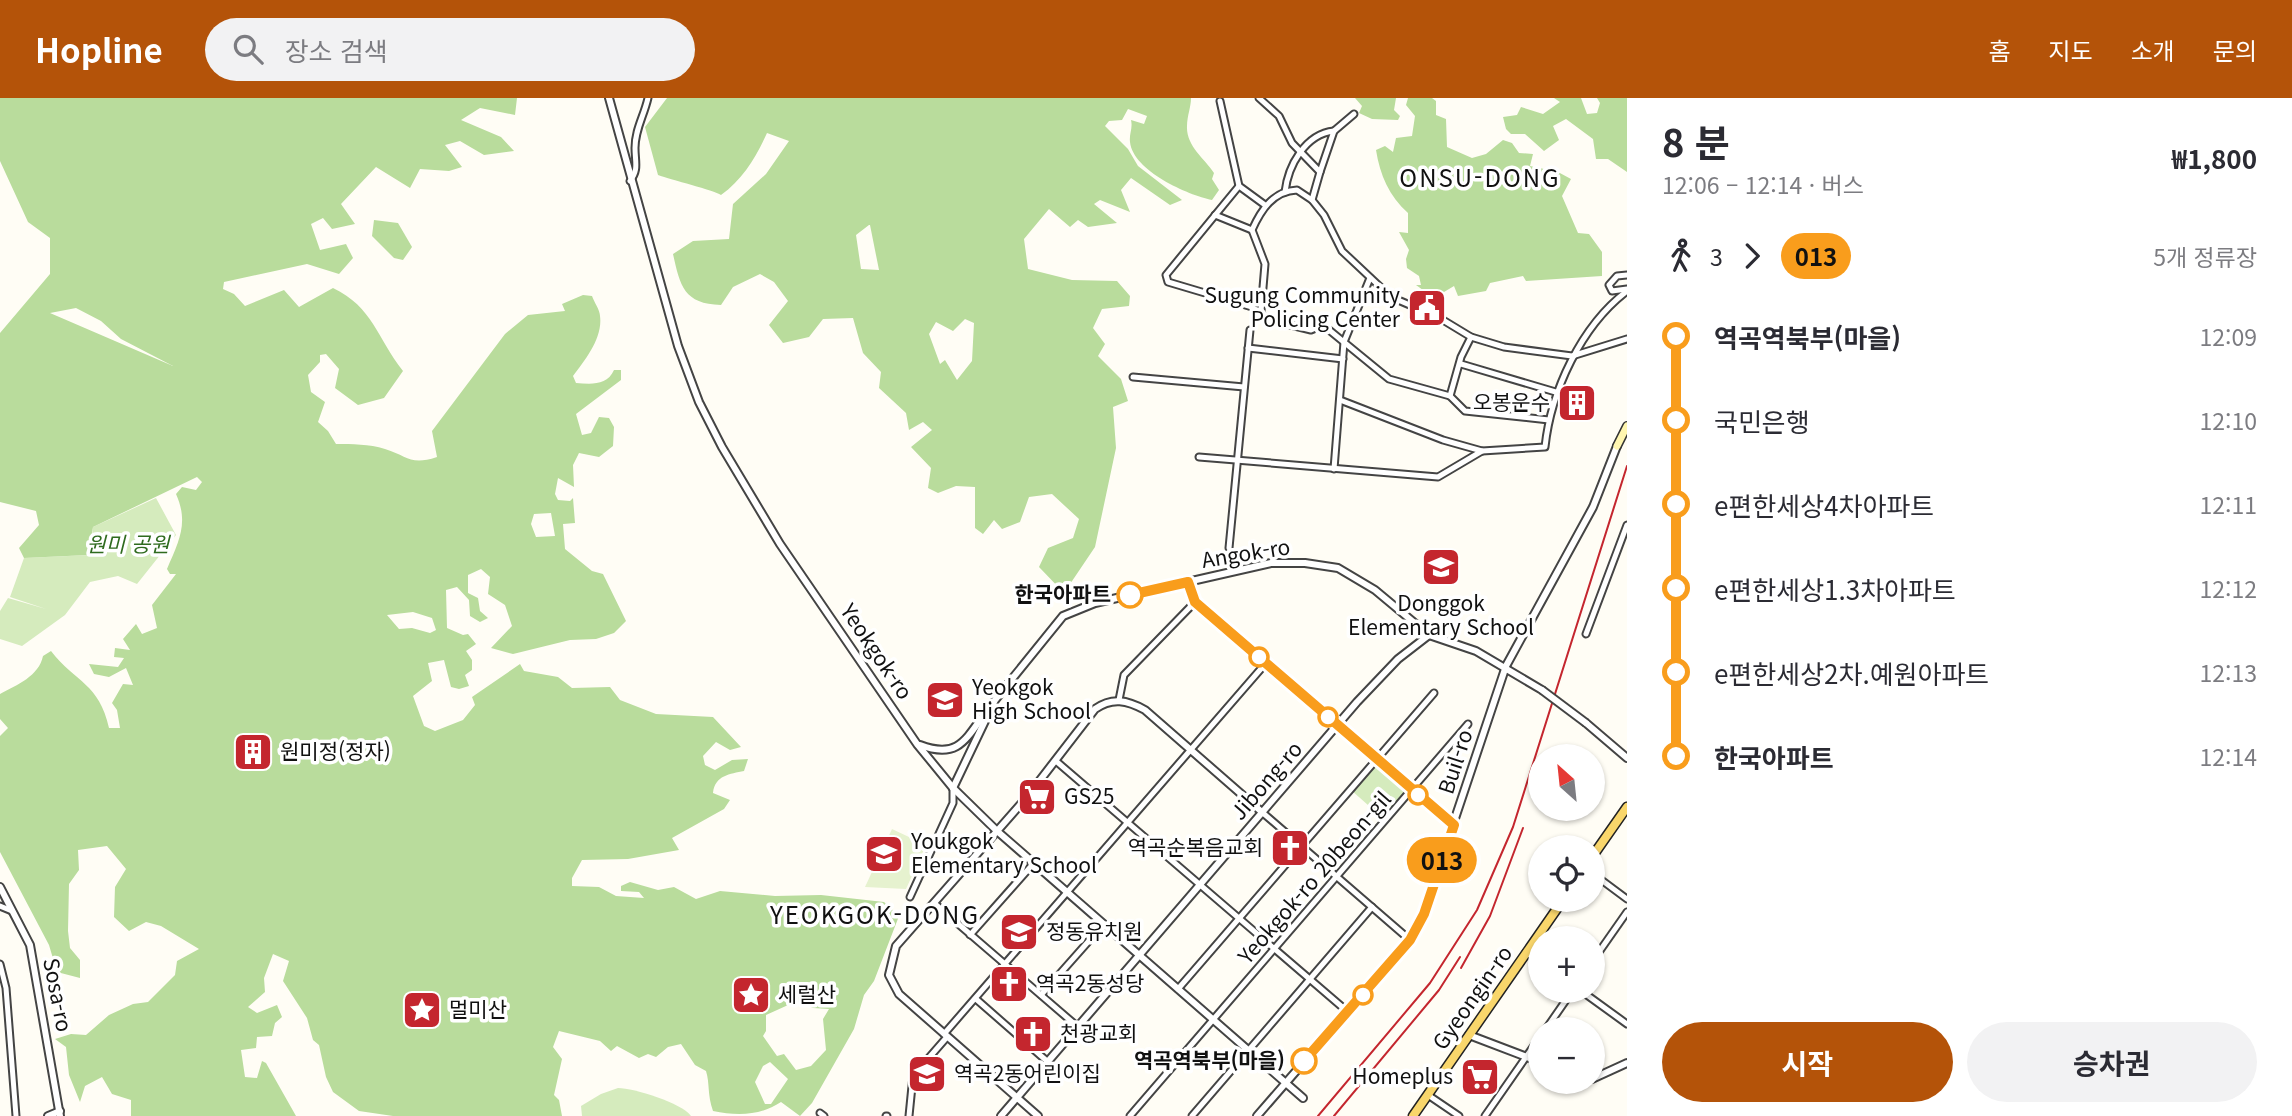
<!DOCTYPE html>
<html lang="ko">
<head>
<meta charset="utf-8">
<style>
  :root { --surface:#fff; --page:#f2f2f3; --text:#2b2b33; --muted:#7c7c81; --accent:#b45309 }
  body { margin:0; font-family:Georgia,"Noto Sans KR",serif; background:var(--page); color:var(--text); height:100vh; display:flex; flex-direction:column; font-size:26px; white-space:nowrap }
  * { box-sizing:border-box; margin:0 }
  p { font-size:23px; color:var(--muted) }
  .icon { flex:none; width:38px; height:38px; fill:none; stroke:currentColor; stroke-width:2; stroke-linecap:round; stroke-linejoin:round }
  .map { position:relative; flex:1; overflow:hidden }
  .drawer { display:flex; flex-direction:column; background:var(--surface); width:665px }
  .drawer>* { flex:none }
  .badge { padding:0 14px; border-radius:23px; font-size:24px; line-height:46px }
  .needle { width:46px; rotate:333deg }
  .tools { position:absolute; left:1528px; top:646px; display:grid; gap:14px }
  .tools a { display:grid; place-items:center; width:77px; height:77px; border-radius:50%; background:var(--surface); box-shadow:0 2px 5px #0004; font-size:35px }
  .map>.badge { position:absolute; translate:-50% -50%; box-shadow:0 0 0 4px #fff }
  .legs { display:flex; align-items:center; gap:10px; height:77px; padding:0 35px; font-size:23px }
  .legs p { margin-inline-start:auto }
  .overview { display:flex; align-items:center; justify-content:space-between; height:119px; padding:0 35px }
  h1 { font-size:38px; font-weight:700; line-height:52px }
  .action { display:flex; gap:14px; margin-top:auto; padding:14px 35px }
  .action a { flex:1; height:80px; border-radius:42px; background:var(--accent); color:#fff; font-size:28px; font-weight:700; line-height:80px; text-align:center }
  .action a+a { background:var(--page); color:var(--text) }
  ul { padding:0 35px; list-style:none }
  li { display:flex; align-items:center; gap:24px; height:84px; font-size:26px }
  li i { display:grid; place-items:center; width:10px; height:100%; margin:0 9px; background:currentColor }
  li i::after { content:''; width:18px; height:18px; margin:-9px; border:5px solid; border-radius:50%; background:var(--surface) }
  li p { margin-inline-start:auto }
  li:first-child i { background:linear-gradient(#0000 50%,currentColor 0) }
  li:last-child i { background:linear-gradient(currentColor 50%,#0000 0) }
  header { display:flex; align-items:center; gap:42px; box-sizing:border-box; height:98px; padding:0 35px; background:var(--accent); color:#fff }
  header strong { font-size:33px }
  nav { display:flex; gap:38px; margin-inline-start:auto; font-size:24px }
  .search { width:490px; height:63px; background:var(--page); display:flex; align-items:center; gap:18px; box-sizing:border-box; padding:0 24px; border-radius:38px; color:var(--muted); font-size:26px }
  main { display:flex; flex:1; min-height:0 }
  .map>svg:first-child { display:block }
</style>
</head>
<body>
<header>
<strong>Hopline</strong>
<div class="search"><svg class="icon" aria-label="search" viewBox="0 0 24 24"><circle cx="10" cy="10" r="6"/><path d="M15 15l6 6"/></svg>장소 검색</div>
<nav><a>홈</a><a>지도</a><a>소개</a><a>문의</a></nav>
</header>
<main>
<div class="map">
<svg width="1627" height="1018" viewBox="0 0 1627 1018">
  <rect width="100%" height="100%" fill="#fffdf5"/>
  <g fill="#d5ebbd">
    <path d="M156,400L176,437L137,486L118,478L90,484L65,517L22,548L0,541V513L8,500L46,511L10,499L24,460L90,457L93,429Z"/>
    <path d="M1377,661L1413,693L1386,723L1351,692Z"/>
    <path d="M618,990C634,990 682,1005 691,1018H582L581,1008L601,996Z"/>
  </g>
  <g fill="#b9dc9c" fill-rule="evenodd">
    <path d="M0,0H517L515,17L480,10L461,22L501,39L514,53L484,57L460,43L445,47L462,69L449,73L420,71L410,90L376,69L341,106L355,126L332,131L323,120L311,126L320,152L346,146L353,160L339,176L307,166L224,184L223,191L234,196L245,208L284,192L299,209L333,190C373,209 377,240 403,273L384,300L358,307L335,290L339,271L326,256L320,257V264L308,277L311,294L325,304L318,324L328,333L336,346C352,346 369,346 385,351C408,358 410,368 437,359L432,333L505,236L528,217L565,213L562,206L583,197L592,198C594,204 600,212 600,218C603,240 585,262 573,278L576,285C591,286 607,288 614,272H621V282L576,316L582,337L591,335L599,319L609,320L614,329L613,348L599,359L579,355L573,367L574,389L558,380L555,396L558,402L570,403L573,400L575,425L563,426L565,451L592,473L603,476L626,523L614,535L596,541L570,542L513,556L491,550L512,528L505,507L488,496L490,479L481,471L468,477V495L478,500L480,513L488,520L480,524L470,518L469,502L457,489L446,492L447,530L463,537L468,536L476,546L466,553L472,562V572L465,577L469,588L459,591L451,589L444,562L428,565L432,583L413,598L424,628L435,633L463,622L475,607L472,599L520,566L524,573L558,579L572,590L610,589L620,602L656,616L713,619L741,649L730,652L716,644L703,658L705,667L715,672L732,662L748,661L744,673C730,676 715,677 713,695L730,702L724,711L672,740L679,752L628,761L582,762L572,780V788L599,789L616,798L644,800L639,794L621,793V788L630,784L658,792L674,789L696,801L720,793L775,798L821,797L884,804L899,818L874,883L864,897L854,931L812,1005L800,1018L781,1004C760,1018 737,1018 713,1013C707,996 710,986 706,973L695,967L681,946L668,949L656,959L648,956L639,960L617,948L611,953L600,943L559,933L553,949L562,961L554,997L559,1002L562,1018H393L359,1013L333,994L326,979L319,947L313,942L307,920L283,883L289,863L273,856L264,880L265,894L248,909L257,915L277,907L282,919L275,925L272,938L257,939L256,950L241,952L245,979L257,980L262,963L266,965L296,1018H131V1002L112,996L102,979L85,988L80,1004L69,977L66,949L55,941L71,936L86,937L109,917L133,906L148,904L175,877L177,863L199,851L161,828L146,824L129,833L114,819L115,789L126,771L107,748L78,752L79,772L69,786L68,833L70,850L80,862V880L57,874L49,847L0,754V638L8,630L0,621V596C17,587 39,578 43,558L51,553C76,585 99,585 109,630H120L117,612L112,605L123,586L133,587L126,570L109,579L94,576L89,566L118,569L124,560L114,559L115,550L130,552L123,541L136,526L142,536L157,530L152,507L176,476H170L167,471C179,443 189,425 176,396L182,389L196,392L202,384L197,379L93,429L88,457L24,460L19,450L39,427L36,413L0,404V235L50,176V140L28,124L0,63ZM76,210L101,223L121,241L173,268L50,215ZM551,415L555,438L536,439L531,426L534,416ZM413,514L432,520L436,532L430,535L412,530L399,531L387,517ZM797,903L813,910L829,911L823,921L826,952L811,968L796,972L784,956L777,958L763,938L766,933V917ZM770,964L788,981L771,1006H765L755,984L763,968Z"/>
    <path d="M667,0H1191C1191,9 1187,18 1187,28C1186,48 1204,60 1214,75L1212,81L1219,92L1212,102C1188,97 1133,73 1130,44C1129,36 1133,30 1131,22L1144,26L1147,18L1128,11L1122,22L1109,23L1105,28L1128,51L1138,68L1182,102L1170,107L1131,80L1121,92L1130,114L1100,102L1094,106L1117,125L1088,129L1078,122L1070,129L1049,111L1024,141L1028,171L1072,182L1117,183L1130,198L1129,208L1102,211L1093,230L1105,246L1098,258L1121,281L1128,303L1113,309L1116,350L1095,449L1064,495L1039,469L1048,450L1073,440L1079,421L1052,396L1029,399L1020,424L1002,431L994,422L983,436L975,430V389L956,388L938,395L928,390L931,370L911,349L932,332L923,324L909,332L906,315L879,290L881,274L863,255L853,220L823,221L809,239L783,245L769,227L788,203L774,184L760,176L733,189L721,207C684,206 680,188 673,156L693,143L729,141L733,106L766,76L789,43L767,35C756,59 743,81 721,97C714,92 671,82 658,77L645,29ZM869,127H870L879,172L861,171L856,137ZM965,221L974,225L972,263L957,282L945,262L940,266L929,236L936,224L953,233Z"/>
    <path d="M1396,0L1394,12L1400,18L1398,22L1372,21L1359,15L1362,8L1355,0Z"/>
    <path d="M1408,0H1432L1436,3V17L1446,21L1447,49L1472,60L1486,56L1503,42L1512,45L1519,55L1533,56L1530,68L1558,74L1571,81L1562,98L1578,135L1589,136L1602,154V178L1526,183L1523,178L1490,185L1486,193L1458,198L1454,188L1434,200L1416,187H1421L1419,178L1407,170L1406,161L1409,152L1399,134L1408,135V115C1389,98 1380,77 1376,52L1385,48L1393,54L1396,40L1412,38L1415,18L1406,7Z"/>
    <path d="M1554,0H1581L1587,16L1597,15L1600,5L1597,0H1627V74L1608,61H1596L1593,41L1566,21L1553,28L1559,42L1544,53L1525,36H1511L1506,31L1503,19L1517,17L1521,9L1543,16L1560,4Z"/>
    <path d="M374,122L398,125L412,149L403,162L394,160L372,138Z"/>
  </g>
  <path fill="#e6f2cf" d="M892,731L926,747L906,791L865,789Z"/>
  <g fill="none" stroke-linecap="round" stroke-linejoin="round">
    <g stroke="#444" stroke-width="9">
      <g id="minor">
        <path d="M1259,0L1279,18L1292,45L1320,74L1312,102"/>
        <path d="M1220,3L1239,88L1265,107"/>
        <path d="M1320,74L1334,33L1354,16"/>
        <path d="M630,83C639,72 635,64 635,50C635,31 644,18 648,0"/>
        <path d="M1239,88L1166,177L1168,184L1252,209L1269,222L1311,232L1323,227L1389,281L1450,298L1465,313L1549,322"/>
        <path d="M1285,94C1288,68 1305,36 1334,33"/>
        <path d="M1215,117L1252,132"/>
        <path d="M1627,177L1617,178L1609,187L1612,193L1627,191"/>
        <path d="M1261,213L1265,166L1252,132C1261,112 1273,93 1297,92L1312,102L1324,117L1342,153L1391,199L1438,219L1471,239L1504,249L1572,258L1627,241"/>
        <path d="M1248,250L1343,261"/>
        <path d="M1461,266L1559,295"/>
        <path d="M1133,279L1244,289"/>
        <path d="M1450,298L1461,259L1471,239"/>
        <path d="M1340,302L1443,342L1482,353"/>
        <path d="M1199,359L1438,379L1482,353L1545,349C1551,293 1581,228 1627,193"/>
        <path d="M1334,371L1344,244L1370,180"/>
        <path d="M1229,450L1250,232"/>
        <path d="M1188,484L1195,504L1454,727"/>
        <path d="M1586,536L1627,427"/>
        <path d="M1119,602L1124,577L1195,504"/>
        <path d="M1056,663L1348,914"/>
        <path d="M1263,715L1410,842"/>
        <path d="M1592,775L1627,801"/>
        <path d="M910,799L953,705V690"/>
        <path d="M934,805L1078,929"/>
        <path d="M0,808L12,813"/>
        <path d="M970,837L1033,766"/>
        <path d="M1526,854L1540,864"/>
        <path d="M1592,864L1627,814"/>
        <path d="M0,866L6,890L16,1018"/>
        <path d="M1178,891L1434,595"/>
        <path d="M1580,892L1627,926"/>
        <path d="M1041,897L1103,827"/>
        <path d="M976,901L1048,964"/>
        <path d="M1546,931L1573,892"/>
        <path d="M944,936L1266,565"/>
        <path d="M1428,997L1459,1018"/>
        <path d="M820,1015L824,1018"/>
        <path d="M886,1018H887"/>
        <path d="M909,1018L913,978L947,939"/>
        <path d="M1130,1018L1468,626"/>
        <path d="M1192,1018L1372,809"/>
        <path d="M1485,1018L1540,939"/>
      </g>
    </g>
    <g stroke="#444" stroke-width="10">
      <g id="tertiary">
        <path d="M609,0L678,248L699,304L722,349L780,446L917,646L953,690L997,733L1303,1000"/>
        <path d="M1586,625L1627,660"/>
        <path d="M920,647C957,661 965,643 985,615"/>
        <path d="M953,690L995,602L1063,518L1095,505L1271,465H1305L1338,470L1375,492L1429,537L1476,553L1542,592"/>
        <path d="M0,789L30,847L60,1018"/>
        <path d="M1469,937L1540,964"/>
        <path d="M1592,981L1627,965"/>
        <path d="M48,1018L60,1013"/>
        <path d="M1001,1018L1357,604L1398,561L1429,537"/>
        <path d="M1038,1018L899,896L889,877L896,848L1027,699L1095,611C1112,599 1127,602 1145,612L1263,715"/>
        <path d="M1257,1018L1410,842L1420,825L1506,568L1593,409L1617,348"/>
      </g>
    </g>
    <g stroke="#333" stroke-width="10">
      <path id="secondary" d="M1617,348L1627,328"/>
    </g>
    <g stroke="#222" stroke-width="11">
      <g id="primary">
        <path d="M1592,759L1627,709"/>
        <path d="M1413,1018L1563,802"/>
      </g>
    </g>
    <use href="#minor" stroke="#fff" stroke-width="5"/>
    <use href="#tertiary" stroke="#fff" stroke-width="6"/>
    <use href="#secondary" stroke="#fff6b0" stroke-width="7"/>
    <use href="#primary" stroke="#f9d66b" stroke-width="8"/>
    <g stroke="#c4262e" stroke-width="2">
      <path d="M1461,870L1490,818L1523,730"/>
      <path d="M1318,1018L1430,885L1477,812L1513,729L1627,368"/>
      <path d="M1334,1018L1439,892L1460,859"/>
    </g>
    <g stroke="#444" stroke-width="10" stroke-linecap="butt">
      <path id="tertiary-bridge" d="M1542,592L1586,625"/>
    </g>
    <use href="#tertiary-bridge" stroke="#fff" stroke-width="6"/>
  </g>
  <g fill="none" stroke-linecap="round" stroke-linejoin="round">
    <g stroke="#fff" stroke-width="16">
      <path id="line-1" d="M1130,497L1188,484L1195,504L1454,727L1424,816L1410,842L1304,963"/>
    </g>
    <use href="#line-1" stroke="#f99d1c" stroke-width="10"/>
  </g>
  <defs>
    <g id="civic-square" transform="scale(2.0125)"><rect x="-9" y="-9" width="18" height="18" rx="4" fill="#c4262e" stroke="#fff"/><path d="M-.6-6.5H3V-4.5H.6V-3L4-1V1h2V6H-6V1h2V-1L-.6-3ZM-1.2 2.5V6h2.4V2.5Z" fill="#fff"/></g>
    <g id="building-square" transform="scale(2.0125)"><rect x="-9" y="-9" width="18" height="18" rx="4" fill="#c4262e" stroke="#fff"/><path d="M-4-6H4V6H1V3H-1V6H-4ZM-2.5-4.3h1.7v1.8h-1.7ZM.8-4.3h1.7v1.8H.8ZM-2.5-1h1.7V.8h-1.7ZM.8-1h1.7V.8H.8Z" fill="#fff"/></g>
    <g id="school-square" transform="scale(2.0125)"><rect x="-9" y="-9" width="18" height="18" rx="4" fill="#c4262e" stroke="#fff"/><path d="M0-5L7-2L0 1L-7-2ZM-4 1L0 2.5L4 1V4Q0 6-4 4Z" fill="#fff"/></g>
    <g id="supermarket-square" transform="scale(2.0125)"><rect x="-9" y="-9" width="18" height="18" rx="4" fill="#c4262e" stroke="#fff"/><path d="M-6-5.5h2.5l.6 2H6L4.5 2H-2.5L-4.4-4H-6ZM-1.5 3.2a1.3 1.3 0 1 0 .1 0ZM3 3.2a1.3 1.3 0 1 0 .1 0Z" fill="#fff"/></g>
    <g id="church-square" transform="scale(2.0125)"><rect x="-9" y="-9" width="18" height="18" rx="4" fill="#c4262e" stroke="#fff"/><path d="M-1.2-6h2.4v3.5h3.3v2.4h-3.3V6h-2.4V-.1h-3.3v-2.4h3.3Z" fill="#fff"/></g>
    <g id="sight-square" transform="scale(2.0125)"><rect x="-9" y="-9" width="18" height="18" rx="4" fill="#c4262e" stroke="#fff"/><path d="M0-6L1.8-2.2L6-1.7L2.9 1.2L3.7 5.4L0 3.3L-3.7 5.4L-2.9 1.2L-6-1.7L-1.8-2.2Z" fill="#fff"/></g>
  </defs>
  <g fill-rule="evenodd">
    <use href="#civic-square" x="1427" y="210"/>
    <use href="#building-square" x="1577" y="305"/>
    <use href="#school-square" x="1441" y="469"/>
    <use href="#school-square" x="945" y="602"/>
    <use href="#building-square" x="253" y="654"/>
    <use href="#supermarket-square" x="1037" y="699"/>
    <use href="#church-square" x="1290" y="750"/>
    <use href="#school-square" x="884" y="756"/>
    <use href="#school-square" x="1019" y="834"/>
    <use href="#church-square" x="1009" y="886"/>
    <use href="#sight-square" x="751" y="897"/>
    <use href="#sight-square" x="422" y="912"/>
    <use href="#church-square" x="1033" y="936"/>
    <use href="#school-square" x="927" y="976"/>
    <use href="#supermarket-square" x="1480" y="979"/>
  </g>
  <g fill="#fff" stroke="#f99d1c" stroke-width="3.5">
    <circle cx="1130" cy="497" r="12"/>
    <circle cx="1259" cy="559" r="9"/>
    <circle cx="1328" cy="619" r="9"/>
    <circle cx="1418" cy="697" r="9"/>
    <circle cx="1363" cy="897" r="9"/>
    <circle cx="1304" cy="963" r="12"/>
  </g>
  <g text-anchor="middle" stroke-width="7" stroke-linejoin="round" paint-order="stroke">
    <g font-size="21" fill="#111" stroke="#fff" text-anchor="start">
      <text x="1400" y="205" text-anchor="end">Sugung Community<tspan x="1400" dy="24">Policing Center</tspan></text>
      <text x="1550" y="312" text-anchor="end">오봉운수</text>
      <text x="1441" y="513" text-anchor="middle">Donggok<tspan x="1441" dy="24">Elementary School</tspan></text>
      <text x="972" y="597">Yeokgok<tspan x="972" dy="24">High School</tspan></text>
      <text x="280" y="661">원미정(정자)</text>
      <text x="1064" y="706">GS25</text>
      <text x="911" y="751">Youkgok<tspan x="911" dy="24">Elementary School</tspan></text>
      <text x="1263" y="757" text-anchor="end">역곡순복음교회</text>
      <text x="1046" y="841">정동유치원</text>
      <text x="1036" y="893">역곡2동성당</text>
      <text x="778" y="904">세럴산</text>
      <text x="449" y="919">멀미산</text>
      <text x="1060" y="943">천광교회</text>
      <text x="954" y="983">역곡2동어린이집</text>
      <text x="1453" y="986" text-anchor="end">Homeplus</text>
    </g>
    <g font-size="21" font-style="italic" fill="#2f6b1f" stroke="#fff">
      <text x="128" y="454">원미 공원</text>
    </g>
    <g font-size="21" fill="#111" stroke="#fff">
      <text transform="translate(1246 456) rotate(-9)" y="7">Angok-ro</text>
      <text transform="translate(876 554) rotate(56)" y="7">Yeokgok-ro</text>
      <text transform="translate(1456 664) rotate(-72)" y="7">Buil-ro</text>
      <text transform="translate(1267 683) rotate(-49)" y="7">Jibong-ro</text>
      <text transform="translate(1315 780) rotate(-49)" y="7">Yeokgok-ro 20beon-gil</text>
      <text transform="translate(57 897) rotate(79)" y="7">Sosa-ro</text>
      <text transform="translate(1473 900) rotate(-55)" y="7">Gyeongin-ro</text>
    </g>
    <g font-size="21" font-weight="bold" fill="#111" stroke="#fff" text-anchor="end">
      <text x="1111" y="504">한국아파트</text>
      <text x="1285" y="970">역곡역북부(마을)</text>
    </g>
    <g font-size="24" letter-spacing="2" fill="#111" stroke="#fff">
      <text x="1480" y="89">ONSU-DONG</text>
      <text x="875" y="826">YEOKGOK-DONG</text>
    </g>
  </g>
</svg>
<div class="tools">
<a><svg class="needle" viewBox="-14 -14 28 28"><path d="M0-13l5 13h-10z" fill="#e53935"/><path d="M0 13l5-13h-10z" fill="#7c7c81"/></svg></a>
<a><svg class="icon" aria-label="locate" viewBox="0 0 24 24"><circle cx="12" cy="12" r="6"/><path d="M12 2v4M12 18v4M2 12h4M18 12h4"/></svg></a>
<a>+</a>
<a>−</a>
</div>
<b class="badge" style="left:1442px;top:762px;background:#f99d1c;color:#111">013</b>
</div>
<section class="drawer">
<div class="overview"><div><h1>8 분</h1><p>12:06 – 12:14 · 버스</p></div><b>₩1,800</b></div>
<div class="legs"><svg class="icon" aria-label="walk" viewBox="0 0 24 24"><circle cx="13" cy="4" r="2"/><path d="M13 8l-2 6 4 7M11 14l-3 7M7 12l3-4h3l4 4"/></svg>3<svg class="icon" aria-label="forward" viewBox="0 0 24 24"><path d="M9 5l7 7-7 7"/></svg><b class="badge" style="background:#f99d1c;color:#111">013</b><p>5개 정류장</p></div>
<ul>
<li><i style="color:#f99d1c"></i><b>역곡역북부(마을)</b><p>12:09</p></li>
<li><i style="color:#f99d1c"></i><span>국민은행</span><p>12:10</p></li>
<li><i style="color:#f99d1c"></i><span>e편한세상4차아파트</span><p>12:11</p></li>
<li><i style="color:#f99d1c"></i><span>e편한세상1.3차아파트</span><p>12:12</p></li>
<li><i style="color:#f99d1c"></i><span>e편한세상2차.예원아파트</span><p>12:13</p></li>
<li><i style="color:#f99d1c"></i><b>한국아파트</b><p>12:14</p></li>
</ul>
<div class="action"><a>시작</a><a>승차권</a></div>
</section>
</main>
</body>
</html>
